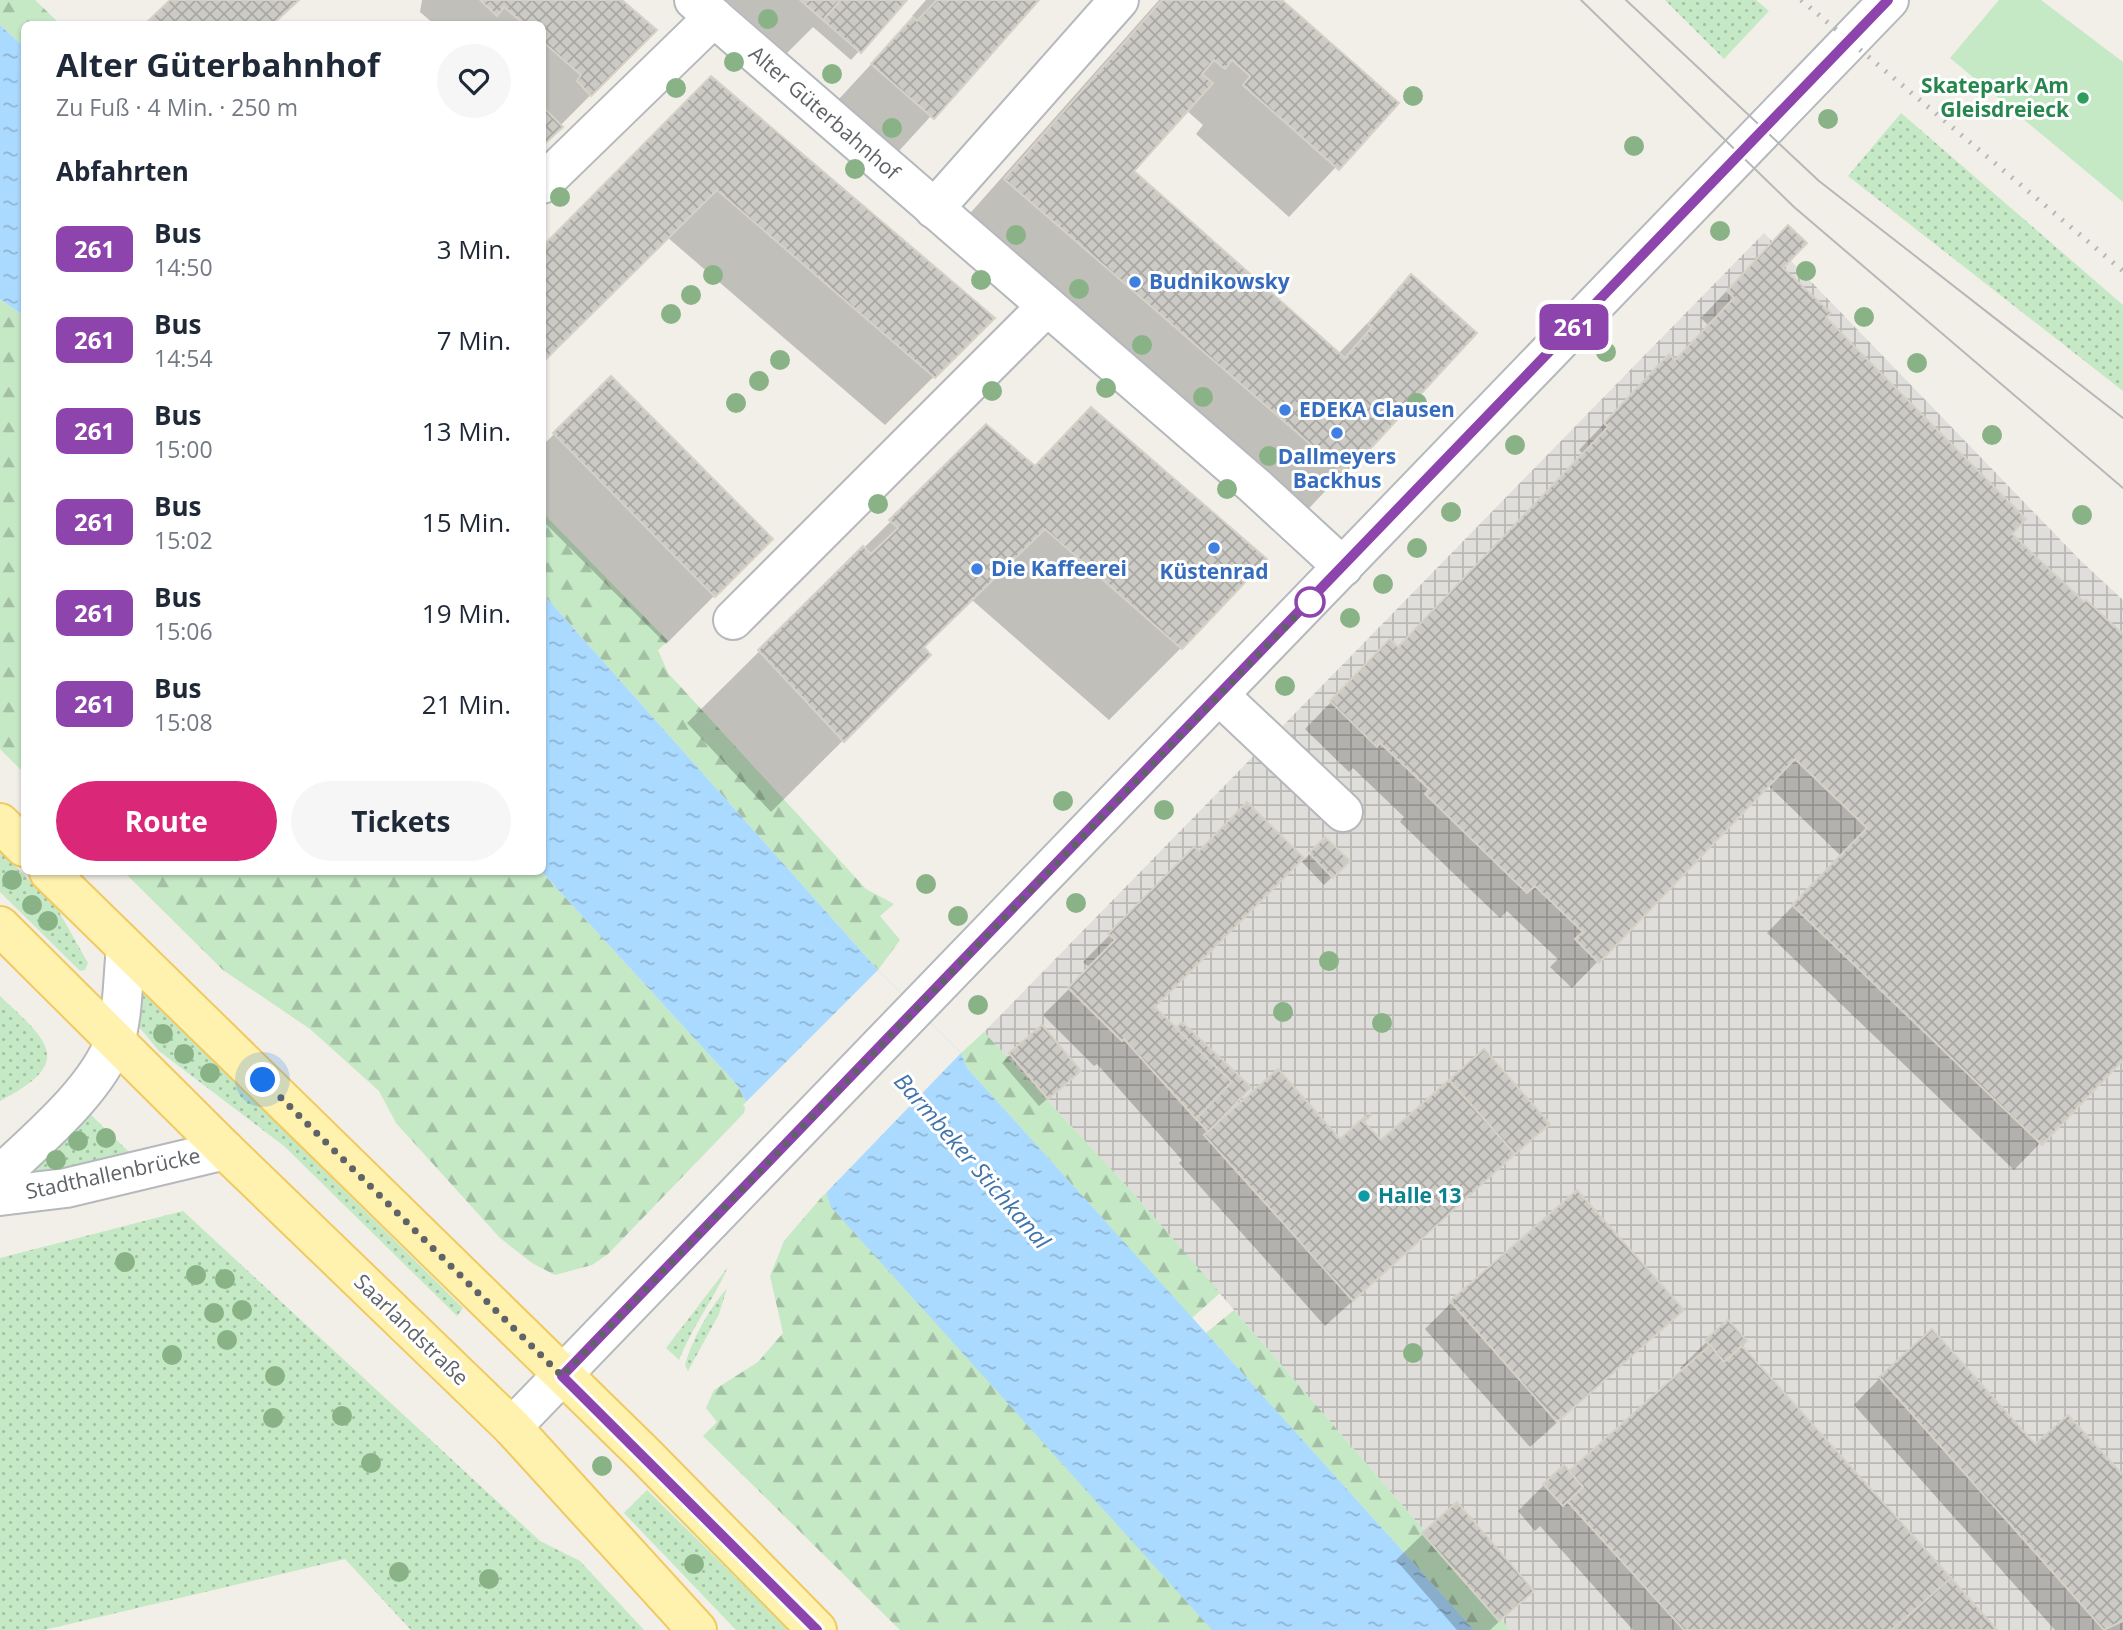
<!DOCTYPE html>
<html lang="de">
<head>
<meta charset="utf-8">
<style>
  :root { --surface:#fff; --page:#f6f6f7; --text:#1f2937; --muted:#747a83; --accent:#db2777 }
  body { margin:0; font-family:"Open Sans",sans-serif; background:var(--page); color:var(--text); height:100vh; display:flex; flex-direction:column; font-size:26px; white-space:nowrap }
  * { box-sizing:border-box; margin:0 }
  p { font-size:23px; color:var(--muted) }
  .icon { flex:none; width:38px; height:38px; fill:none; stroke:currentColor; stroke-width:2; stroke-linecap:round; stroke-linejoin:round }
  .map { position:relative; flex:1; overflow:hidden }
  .sheet { position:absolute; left:21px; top:21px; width:525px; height:854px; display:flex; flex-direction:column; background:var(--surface); border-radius:10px; box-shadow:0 2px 5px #0004 }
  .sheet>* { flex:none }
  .badge { padding:0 14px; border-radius:10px; font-size:24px; line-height:46px }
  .you { position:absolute; width:35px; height:35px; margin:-18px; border:5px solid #fff; border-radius:50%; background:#1a73e8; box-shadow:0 0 0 10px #1a73e833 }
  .map>.badge { position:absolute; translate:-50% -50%; box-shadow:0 0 0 4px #fff }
  h2 { padding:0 35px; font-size:26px; line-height:63px }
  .round { display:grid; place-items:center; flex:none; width:74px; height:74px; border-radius:37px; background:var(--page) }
  .overview { display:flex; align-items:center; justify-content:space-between; height:119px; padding:0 35px }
  h1 { font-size:33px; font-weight:700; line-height:52px }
  .cta { display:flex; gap:14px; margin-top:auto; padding:14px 35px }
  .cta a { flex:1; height:80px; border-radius:42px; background:var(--accent); color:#fff; font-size:28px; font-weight:700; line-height:80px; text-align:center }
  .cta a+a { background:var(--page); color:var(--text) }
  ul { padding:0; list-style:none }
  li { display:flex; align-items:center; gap:21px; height:91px; padding:0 35px }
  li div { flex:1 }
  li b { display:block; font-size:26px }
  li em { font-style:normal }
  li .badge { min-width:77px; font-weight:700; text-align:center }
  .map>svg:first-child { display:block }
</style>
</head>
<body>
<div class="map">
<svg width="2123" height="1630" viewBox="0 0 2123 1630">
  <defs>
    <pattern id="industrial-grid" width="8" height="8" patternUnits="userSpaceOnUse" patternTransform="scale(1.75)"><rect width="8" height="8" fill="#e0deda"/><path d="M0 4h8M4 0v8" fill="none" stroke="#b9b8b5"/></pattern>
    <pattern id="grass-dots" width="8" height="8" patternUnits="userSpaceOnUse" patternTransform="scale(1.75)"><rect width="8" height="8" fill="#c5e8c5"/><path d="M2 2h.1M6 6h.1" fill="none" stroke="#a3c0a4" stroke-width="1.8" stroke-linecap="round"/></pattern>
    <pattern id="forest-firs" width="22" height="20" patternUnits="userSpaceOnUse" patternTransform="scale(1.75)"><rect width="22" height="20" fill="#c5e8c5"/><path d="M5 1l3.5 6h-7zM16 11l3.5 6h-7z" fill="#a3c0a4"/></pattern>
    <pattern id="water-ripples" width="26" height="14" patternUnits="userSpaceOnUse" patternTransform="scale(1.75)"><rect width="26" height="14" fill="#aadaff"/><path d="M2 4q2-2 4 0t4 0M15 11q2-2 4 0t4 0" fill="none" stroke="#8eb4d2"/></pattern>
    <pattern id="building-cross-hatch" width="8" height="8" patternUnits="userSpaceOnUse" patternTransform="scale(1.75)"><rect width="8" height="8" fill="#cccac5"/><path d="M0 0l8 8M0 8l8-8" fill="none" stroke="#a9a8a4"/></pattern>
  </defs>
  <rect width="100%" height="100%" fill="#f1efe8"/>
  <path fill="url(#industrial-grid)" d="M1764,233L2080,560L2123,600V1630H1510L1134,1194L984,1032Z"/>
  <g fill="url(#grass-dots)">
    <path d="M1665,0H1756L1769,11L1724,59Z"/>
    <path d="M1901,113L2123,305V391L1848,176Z"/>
    <path d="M0,850L58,910L88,963L85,970L80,971L0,892Z"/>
    <path d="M143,991L463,1308L457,1316L284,1146L159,1051L135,1022V992Z"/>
    <path d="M0,996C47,1041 77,1061 0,1101Z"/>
    <path d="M89,1113L129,1152L31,1176L28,1168Z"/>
    <path d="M183,1211L540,1541L580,1561L644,1630H411L345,1559L44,1630H0V1258Z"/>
    <path d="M728,1267C714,1299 692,1327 679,1360L666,1348Z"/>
    <path d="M727,1288L719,1314L688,1371L685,1365C693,1337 708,1311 727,1288Z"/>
    <path d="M647,1490L789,1630H736L624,1513Z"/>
  </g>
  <g fill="url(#forest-firs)">
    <path d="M0,0H35L60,24H24V47L0,25Z"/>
    <path d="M0,299L24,316V773L0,749Z"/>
    <path d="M542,512L668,641L658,650L668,673L866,889L894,904L880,916L900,940L878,970L543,594Z"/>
    <path d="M124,872H542L738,1086L746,1102L744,1113L608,1254L592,1265L555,1275L532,1263L500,1238L396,1123L379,1091L310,1029L223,970Z"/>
    <path d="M984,1032L1134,1194L1220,1293L1192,1318L967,1068L961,1053Z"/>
    <path d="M826,1192L832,1207L1213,1630H900L703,1436L717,1422L706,1408L714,1390L758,1362L783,1333L770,1276L784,1241Z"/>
    <path d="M1234,1310L1510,1630H1474L1206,1333Z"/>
  </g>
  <path fill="#c5e8c5" d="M1999,0H2041L2123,62V202L1950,58Z"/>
  <g fill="url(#water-ripples)">
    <path d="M0,25L24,47V316L0,299Z"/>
    <path d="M543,594L878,970L961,1053L967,1068L1474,1630H1212L831,1207L826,1192L746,1102L738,1086L542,872Z"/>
  </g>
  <path fill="#f1efe8" d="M878,970L961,1053L824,1195L743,1105Z"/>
  <g fill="#0003">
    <path d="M172,0H298L273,24H148Z"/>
    <path d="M422,0H620L655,30L542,144V24H434L420,12Z"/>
    <path d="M726,0H905L851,60L813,27L787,53Z"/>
    <path d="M926,0H1037L898,152L838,100L914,18L912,16Z"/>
    <path d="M1159,0H1279L1396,103L1289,217L1196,134L1203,125L1186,110L1131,171L1338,354L1411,277L1475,333L1296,522L957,228Z"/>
    <path d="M663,126L993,318L885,425L667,237Z"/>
    <path d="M1762,254L1781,268L2010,534L2123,639V1058L2014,1170L1767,933L1841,856L1768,785L1572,988L1550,967L1558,959L1507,911L1500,918L1400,822L1404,817L1353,768L1349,772L1305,729L1364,668L1397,649L1583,454L1579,450L1643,383L1675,362L1709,326L1701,318Z"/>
    <path d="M611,378L771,539L666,644L542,520V446Z"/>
    <path d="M1091,409L1181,648L1109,720L972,600L923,648L929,655L771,812L687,723L986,427L1033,467Z"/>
    <path d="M1325,839L1348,861L1324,885L1302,862Z"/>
    <path d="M1194,850L1152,1007L1213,1129L1381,1143L1548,1124L1325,1326L1179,1163L1182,1160L1097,1064L1094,1066L1043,1015L1090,968L1083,962Z"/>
    <path d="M1011,1054L1070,1079L1039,1106L1002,1063Z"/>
    <path d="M1451,1303L1681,1310L1530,1447L1425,1329Z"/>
    <path d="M1727,1322L1740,1346L1994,1630H1633L1540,1526L1535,1531L1518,1511L1544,1485L1569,1473L1683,1372L1680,1368Z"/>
    <path d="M1880,1378L2034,1447L2123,1478V1630H2055L1854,1405Z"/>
    <path d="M1423,1534L1532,1591L1490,1630H1457L1396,1560Z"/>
  </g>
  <g fill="url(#building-cross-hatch)" stroke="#d6d1c6" stroke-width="2">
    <path d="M170,0H299L273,24H145Z"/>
    <path d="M480,0H622L657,30L591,96L577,81L581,75L542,41V24H524L504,7L497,16Z"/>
    <path d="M800,0H841L823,20Z"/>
    <path d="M841,0H907L861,53L823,20Z"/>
    <path d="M937,0H1039L934,119L871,64L913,17L917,21Z"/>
    <path d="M1162,0H1282L1399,103L1339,170L1243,85L1250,76L1232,60L1225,69L1214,60L1202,74L1213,83L1134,171L1345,358L1372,327L1368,324L1411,274L1477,333L1346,475L1004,179Z"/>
    <path d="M711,76L995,318L935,378L717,190L542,363V247Z"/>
    <path d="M542,106L563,127L542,146Z"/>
    <path d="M1788,225L1807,243L1783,268L1831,313L1826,317L1855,347L2026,519L2012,534L2084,602L2086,600L2123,634V1060L2042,1145L1792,905L1867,828L1795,759L1599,963L1575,939L1583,932L1535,886L1527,893L1425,794L1429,789L1380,743L1377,747L1330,701L1390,639L1398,647L1608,427L1604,423L1669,354L1675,360L1734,298L1727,291Z"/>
    <path d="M611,376L773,539L715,597L553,433Z"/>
    <path d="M1091,407L1267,559L1182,649L1045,529L924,647L931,655L844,742L758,650L863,546L871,554L898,528L889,520L986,424L1035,466Z"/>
    <path d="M1247,802L1304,858L1155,1007L1232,1082L1196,1119L1124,1039L1122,1041L1068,988L1115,940L1108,934L1194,847L1199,851Z"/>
    <path d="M1325,837L1350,861L1333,878L1309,853Z"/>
    <path d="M1182,1022L1251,1087L1208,1132L1196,1119L1232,1082L1176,1028Z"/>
    <path d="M1042,1025L1081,1071L1048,1099L1009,1053Z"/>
    <path d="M1484,1049L1550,1124L1515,1154L1449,1080Z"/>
    <path d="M1278,1069L1340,1139L1369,1113L1371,1115L1364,1122L1381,1140L1449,1080L1515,1154L1353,1301L1204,1135Z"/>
    <path d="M1577,1190L1684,1310L1557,1422L1450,1301Z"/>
    <path d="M1728,1320L1747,1341L1724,1362L1705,1340Z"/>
    <path d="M1932,1329L2035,1444L2068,1415L2123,1475V1621L2104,1630L1879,1377Z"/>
    <path d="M1710,1345L1724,1362L1742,1346L1951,1578L1892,1630H1684L1567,1501L1583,1487L1569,1471Z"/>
    <path d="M1564,1465L1583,1487L1563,1506L1543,1484Z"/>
    <path d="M1457,1502L1534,1591L1499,1621L1422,1533Z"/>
    <path d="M1951,1578L1997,1630H1892Z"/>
  </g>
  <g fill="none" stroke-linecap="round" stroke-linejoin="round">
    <g stroke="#b5b8bc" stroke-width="42">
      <g id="minor">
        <path d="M694,0L1255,486L1343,567"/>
        <path d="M542,184L714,17"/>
        <path d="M934,209L1119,0"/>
        <path d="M733,620L1047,306"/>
        <path d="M1220,696L1343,812"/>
        <path d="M0,1175C38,1139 97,1090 115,1040C123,1019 123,973 126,948"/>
        <path d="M0,1196L66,1188L225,1150"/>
        <path d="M512,1427L1889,0"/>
      </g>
    </g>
    <g stroke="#f2c960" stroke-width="42">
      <g id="major">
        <path d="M0,823L24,847"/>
        <path d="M49,872L645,1455L817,1630"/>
        <path d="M0,926L225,1150L512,1427L697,1630"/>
      </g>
    </g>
    <use href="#minor" stroke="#fff" stroke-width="38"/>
    <use href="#major" stroke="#fff2af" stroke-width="38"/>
    <g stroke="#b6b7b8" stroke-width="2">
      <path d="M1581,0L1794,207L2123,488"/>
      <path d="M1626,0L1819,181L2123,418"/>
    </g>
    <path stroke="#b6b7b8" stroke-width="5" stroke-dasharray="2 9" stroke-linecap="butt" d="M1801,0L2123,271"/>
  </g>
  <g fill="#89b387">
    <circle cx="768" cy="19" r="10"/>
    <circle cx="734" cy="62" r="10"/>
    <circle cx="832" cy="74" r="10"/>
    <circle cx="676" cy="88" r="10"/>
    <circle cx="1413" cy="96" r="10"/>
    <circle cx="1828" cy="119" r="10"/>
    <circle cx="892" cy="128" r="10"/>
    <circle cx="1634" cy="146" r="10"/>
    <circle cx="855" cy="169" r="10"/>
    <circle cx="560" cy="197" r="10"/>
    <circle cx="1720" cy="231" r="10"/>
    <circle cx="1016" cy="235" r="10"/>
    <circle cx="1806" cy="271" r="10"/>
    <circle cx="713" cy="275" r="10"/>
    <circle cx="981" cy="280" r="10"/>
    <circle cx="1079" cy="289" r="10"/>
    <circle cx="691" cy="295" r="10"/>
    <circle cx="671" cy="314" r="10"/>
    <circle cx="1864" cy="317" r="10"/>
    <circle cx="1142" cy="345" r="10"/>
    <circle cx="1606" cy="352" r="10"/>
    <circle cx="780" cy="360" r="10"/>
    <circle cx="1917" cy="363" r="10"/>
    <circle cx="759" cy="381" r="10"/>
    <circle cx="1106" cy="388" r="10"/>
    <circle cx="992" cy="391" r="10"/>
    <circle cx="1203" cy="397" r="10"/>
    <circle cx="736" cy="403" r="10"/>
    <circle cx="1417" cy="403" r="10"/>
    <circle cx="1992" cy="435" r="10"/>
    <circle cx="1515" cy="445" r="10"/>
    <circle cx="1269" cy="456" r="10"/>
    <circle cx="1227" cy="489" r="10"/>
    <circle cx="878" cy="504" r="10"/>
    <circle cx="1451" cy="512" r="10"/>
    <circle cx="2082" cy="515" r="10"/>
    <circle cx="1417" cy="548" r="10"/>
    <circle cx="1383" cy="584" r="10"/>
    <circle cx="1350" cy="618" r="10"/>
    <circle cx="1285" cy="686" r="10"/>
    <circle cx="1063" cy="801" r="10"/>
    <circle cx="1164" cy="810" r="10"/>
    <circle cx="12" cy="880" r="10"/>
    <circle cx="926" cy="884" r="10"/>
    <circle cx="1076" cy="903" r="10"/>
    <circle cx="32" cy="905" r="10"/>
    <circle cx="958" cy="916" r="10"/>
    <circle cx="48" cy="921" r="10"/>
    <circle cx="1329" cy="961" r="10"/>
    <circle cx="978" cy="1005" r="10"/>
    <circle cx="1283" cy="1012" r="10"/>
    <circle cx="1382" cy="1023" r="10"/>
    <circle cx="163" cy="1034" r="10"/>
    <circle cx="184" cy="1054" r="10"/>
    <circle cx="210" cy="1073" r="10"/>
    <circle cx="106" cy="1138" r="10"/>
    <circle cx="78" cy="1141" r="10"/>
    <circle cx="56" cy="1160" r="10"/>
    <circle cx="125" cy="1262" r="10"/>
    <circle cx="196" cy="1275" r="10"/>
    <circle cx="225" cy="1279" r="10"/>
    <circle cx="242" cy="1310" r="10"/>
    <circle cx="214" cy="1313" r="10"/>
    <circle cx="227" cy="1340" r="10"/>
    <circle cx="1413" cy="1353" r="10"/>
    <circle cx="172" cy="1355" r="10"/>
    <circle cx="275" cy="1376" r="10"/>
    <circle cx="342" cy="1416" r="10"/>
    <circle cx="273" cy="1418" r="10"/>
    <circle cx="371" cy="1463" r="10"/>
    <circle cx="602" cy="1466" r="10"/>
    <circle cx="694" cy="1564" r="10"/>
    <circle cx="399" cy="1572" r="10"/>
    <circle cx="489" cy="1579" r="10"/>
  </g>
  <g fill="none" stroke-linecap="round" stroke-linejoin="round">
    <g stroke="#fff" stroke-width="16">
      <path id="line" d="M817,1630L562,1376L1888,0"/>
    </g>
    <use href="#line" stroke="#8e44ad" stroke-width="10"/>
    <path stroke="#5f6368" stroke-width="7" stroke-dasharray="0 12.6" d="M263,1080L562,1376L1316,595L1310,602"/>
  </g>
  <circle fill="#2e9e5b" stroke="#fff" stroke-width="2.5" cx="2083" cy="98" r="7"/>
  <g fill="#3f7fe0" stroke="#fff" stroke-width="2.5">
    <circle cx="1135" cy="282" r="7"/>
    <circle cx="1285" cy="410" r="7"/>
    <circle cx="1337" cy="433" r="7"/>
    <circle cx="1214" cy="548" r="7"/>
    <circle cx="977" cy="569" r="7"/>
  </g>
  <circle fill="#fff" stroke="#8e44ad" stroke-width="3.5" cx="1310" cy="602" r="14"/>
  <circle fill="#0f9aa8" stroke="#fff" stroke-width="2.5" cx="1364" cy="1196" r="7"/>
  <g text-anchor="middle" stroke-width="6" stroke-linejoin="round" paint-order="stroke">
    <g font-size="21" font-weight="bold" fill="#27864d" stroke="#fff" text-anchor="end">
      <text x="2069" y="93">Skatepark Am<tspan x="2069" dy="24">Gleisdreieck</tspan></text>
    </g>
    <g font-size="21" fill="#5f6368" stroke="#fff">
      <text transform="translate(824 113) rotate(41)" y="7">Alter Güterbahnhof</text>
      <text transform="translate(113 1174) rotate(-12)" y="7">Stadthallenbrücke</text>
      <text transform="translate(411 1330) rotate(44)" y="7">Saarlandstraße</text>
    </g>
    <g font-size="21" font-weight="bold" fill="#366cbe" stroke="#fff" text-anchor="start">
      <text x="1149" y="289">Budnikowsky</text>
      <text x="1299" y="417">EDEKA Clausen</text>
      <text x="1337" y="464" text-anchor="middle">Dallmeyers<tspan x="1337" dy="24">Backhus</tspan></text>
      <text x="991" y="576">Die Kaffeerei</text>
      <text x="1214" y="579" text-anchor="middle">Küstenrad</text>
    </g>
    <g font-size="21" font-weight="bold" fill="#0d838f" stroke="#fff" text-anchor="start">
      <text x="1378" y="1203">Halle 13</text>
    </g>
    <g font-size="23" font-style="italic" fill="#4174aa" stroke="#fff">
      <text transform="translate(972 1161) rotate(49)" y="8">Barmbeker Stichkanal</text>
    </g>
  </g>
</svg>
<div class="you" style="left:263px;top:1080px"></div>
<b class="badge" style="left:1574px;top:327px;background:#8e44ad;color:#fff">261</b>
<section class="sheet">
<div class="overview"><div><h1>Alter Güterbahnhof</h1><p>Zu Fuß · 4 Min. · 250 m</p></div><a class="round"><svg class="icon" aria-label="heart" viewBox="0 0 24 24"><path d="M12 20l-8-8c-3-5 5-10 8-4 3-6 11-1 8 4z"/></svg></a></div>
<h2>Abfahrten</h2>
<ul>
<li><span class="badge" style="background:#8e44ad;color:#fff">261</span><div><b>Bus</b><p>14:50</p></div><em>3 Min.</em></li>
<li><span class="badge" style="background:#8e44ad;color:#fff">261</span><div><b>Bus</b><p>14:54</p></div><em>7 Min.</em></li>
<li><span class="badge" style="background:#8e44ad;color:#fff">261</span><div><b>Bus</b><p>15:00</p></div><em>13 Min.</em></li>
<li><span class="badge" style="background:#8e44ad;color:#fff">261</span><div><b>Bus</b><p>15:02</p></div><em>15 Min.</em></li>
<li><span class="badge" style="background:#8e44ad;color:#fff">261</span><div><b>Bus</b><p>15:06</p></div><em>19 Min.</em></li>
<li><span class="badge" style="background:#8e44ad;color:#fff">261</span><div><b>Bus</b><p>15:08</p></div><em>21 Min.</em></li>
</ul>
<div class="cta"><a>Route</a><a>Tickets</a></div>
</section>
</div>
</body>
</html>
